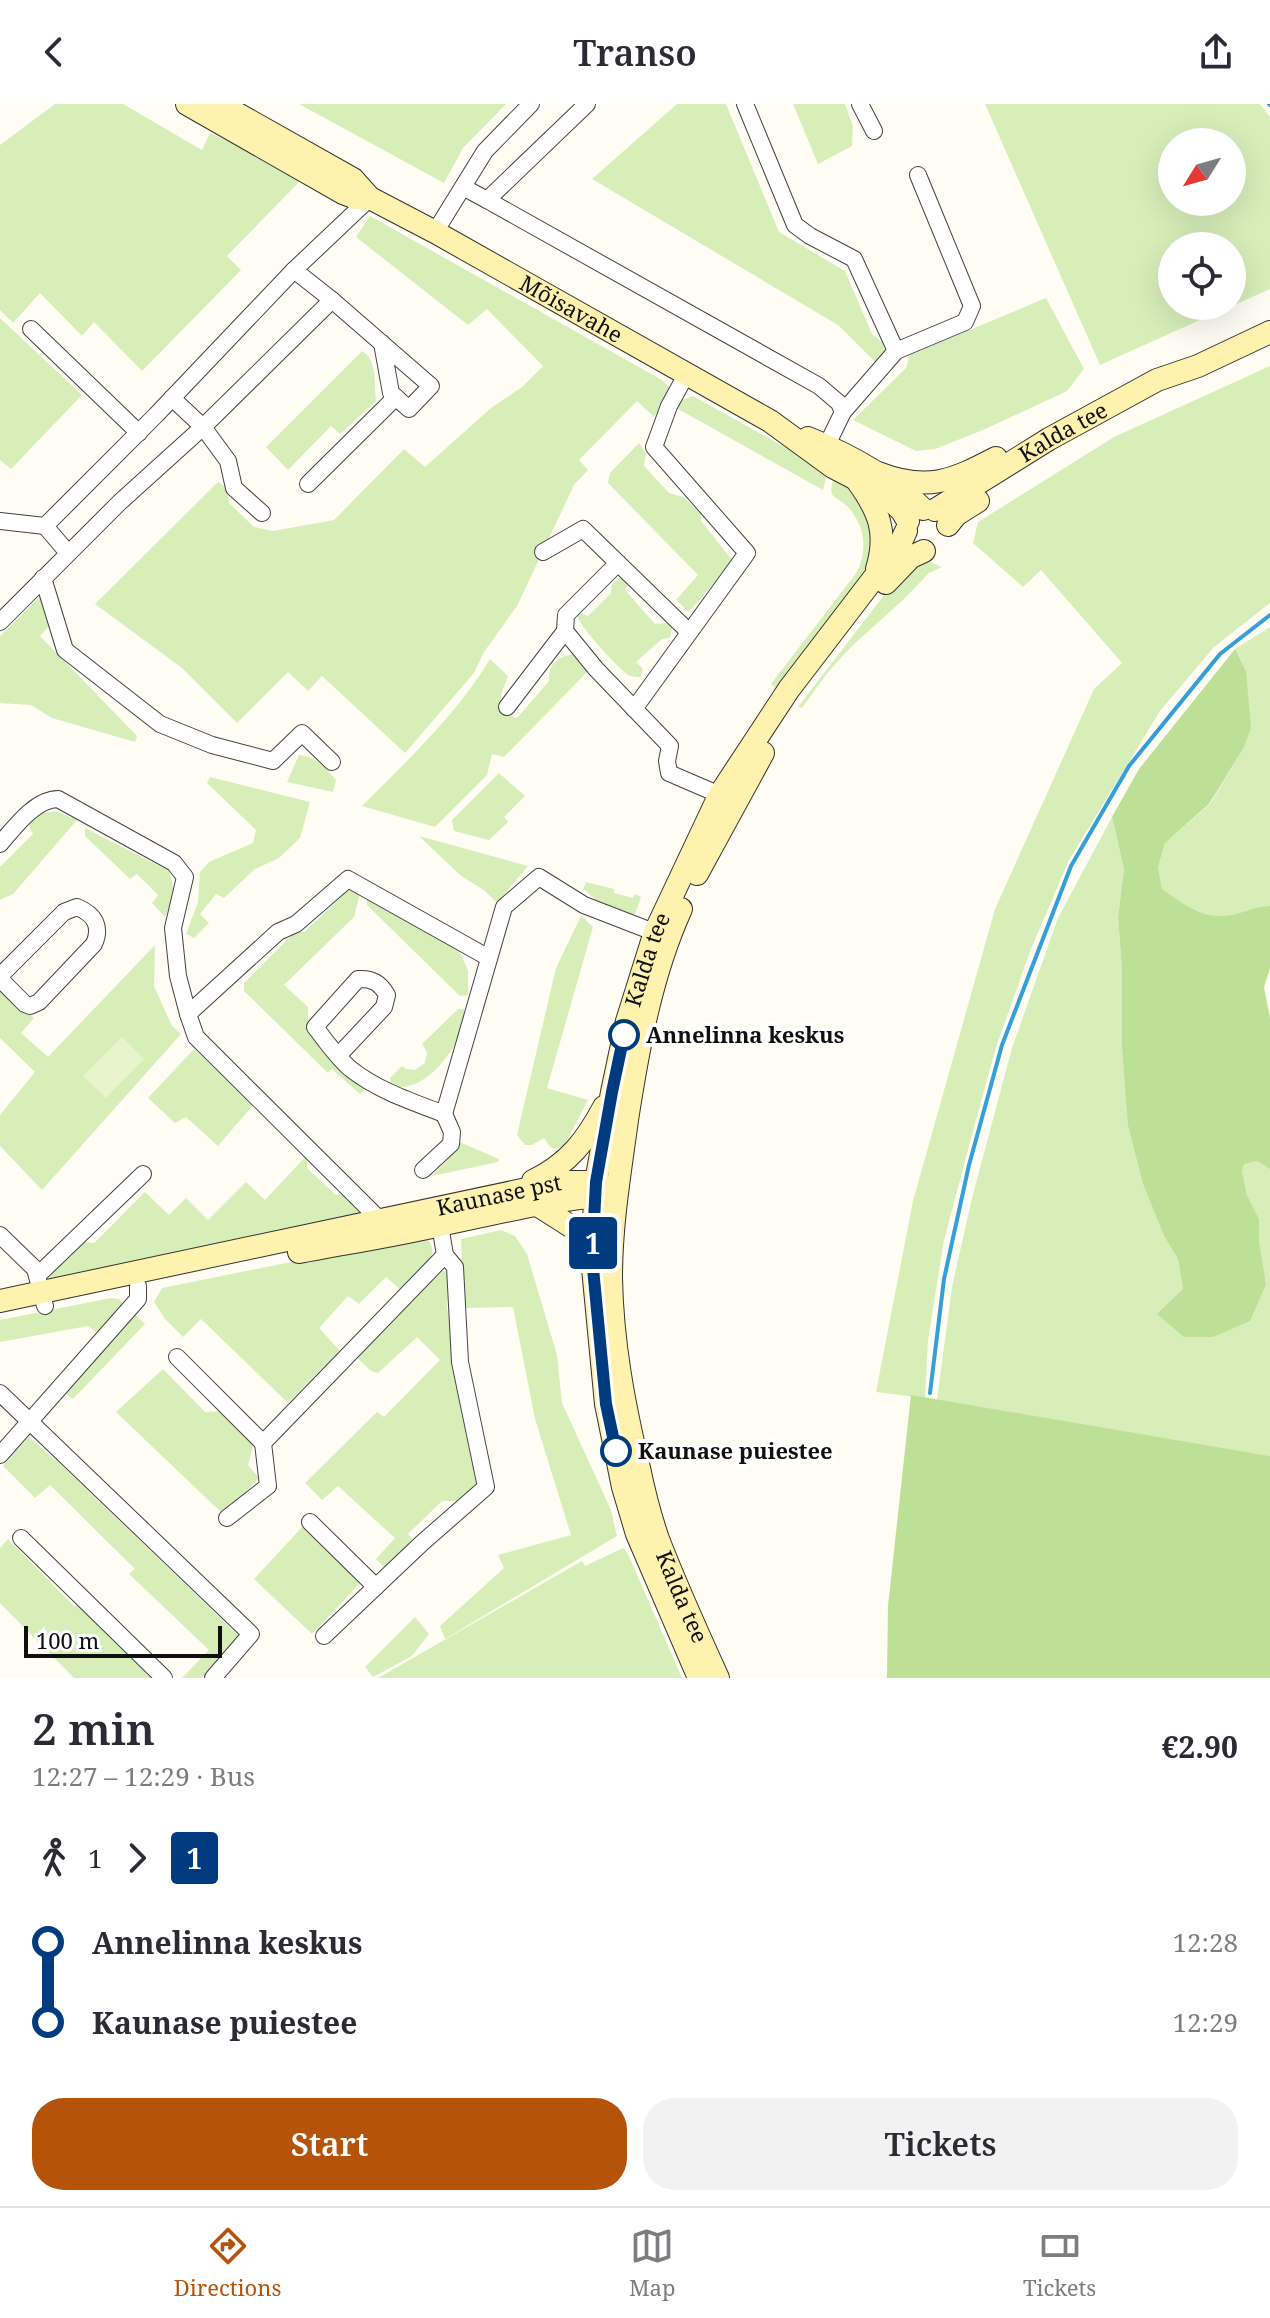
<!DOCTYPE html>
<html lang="en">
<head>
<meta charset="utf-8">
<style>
  :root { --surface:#fff; --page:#f2f2f3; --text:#2b2b33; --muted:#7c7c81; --line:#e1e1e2; --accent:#b45309 }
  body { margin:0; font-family:"Noto Serif",serif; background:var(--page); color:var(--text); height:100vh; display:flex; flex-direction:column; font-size:30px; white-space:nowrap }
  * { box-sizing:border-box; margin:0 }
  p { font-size:26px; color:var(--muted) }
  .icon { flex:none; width:44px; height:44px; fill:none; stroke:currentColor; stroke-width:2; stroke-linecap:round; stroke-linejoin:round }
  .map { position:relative; height:1574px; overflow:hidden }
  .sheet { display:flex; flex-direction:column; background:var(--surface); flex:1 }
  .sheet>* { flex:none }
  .badge { padding:0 16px; border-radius:6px; font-size:28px; line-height:52px }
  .needle { width:52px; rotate:233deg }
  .buttons { position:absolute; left:1158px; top:24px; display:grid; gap:16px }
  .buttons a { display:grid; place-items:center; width:88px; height:88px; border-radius:50%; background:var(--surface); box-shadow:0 8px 32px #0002; font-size:40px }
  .scale { position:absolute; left:24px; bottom:20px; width:198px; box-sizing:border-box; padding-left:8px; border:4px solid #101010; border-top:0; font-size:22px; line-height:28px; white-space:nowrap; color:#101010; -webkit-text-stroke:6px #fff; paint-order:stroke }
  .map>.badge { position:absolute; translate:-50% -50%; box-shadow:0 0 0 4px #fff }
  .legs { display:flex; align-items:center; gap:12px; height:88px; padding:0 32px; font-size:26px }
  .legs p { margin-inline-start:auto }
  .summary { display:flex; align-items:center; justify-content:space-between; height:136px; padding:0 32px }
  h1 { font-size:44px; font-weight:600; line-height:60px }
  .cta { display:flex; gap:16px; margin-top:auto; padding:16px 32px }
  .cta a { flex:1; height:92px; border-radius:32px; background:var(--accent); color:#fff; font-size:32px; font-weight:600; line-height:92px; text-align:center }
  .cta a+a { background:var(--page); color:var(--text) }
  ul { padding:0 32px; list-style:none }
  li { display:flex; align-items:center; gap:28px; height:80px; font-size:30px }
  li i { display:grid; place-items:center; width:12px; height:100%; margin:0 10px; background:currentColor }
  li i::after { content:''; width:20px; height:20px; margin:-10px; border:6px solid; border-radius:50%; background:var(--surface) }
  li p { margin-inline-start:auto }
  li:first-child i { background:linear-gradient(#0000 50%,currentColor 0) }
  li:last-child i { background:linear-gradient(currentColor 50%,#0000 0) }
  header { display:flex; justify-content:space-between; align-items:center; height:104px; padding:0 32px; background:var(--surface); font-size:36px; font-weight:600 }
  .dock { display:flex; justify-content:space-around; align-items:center; height:112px; border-top:2px solid var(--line); background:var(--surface); font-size:22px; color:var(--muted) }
  .dock a { display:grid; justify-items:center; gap:4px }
  .dock .on { color:var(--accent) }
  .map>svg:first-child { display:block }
</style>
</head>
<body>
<header><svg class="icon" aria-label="back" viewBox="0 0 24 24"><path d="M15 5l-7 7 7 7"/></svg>Transo<svg class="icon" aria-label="share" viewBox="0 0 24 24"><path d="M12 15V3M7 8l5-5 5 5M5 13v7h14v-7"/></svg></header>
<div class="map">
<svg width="1270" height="1574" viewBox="0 0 1270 1574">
  <rect width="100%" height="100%" fill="#fffcf4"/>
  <g fill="#d7eeb9" fill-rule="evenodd">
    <path d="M55,0H123L202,46L210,29L267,54L303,74L227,152L241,166L142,267L94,218L82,232L40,189L13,219L0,206V41Z"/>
    <path d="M299,0H506L463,44L444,79Z"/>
    <path d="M677,0H726L779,128L845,167L872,230L883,239L885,251L877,260L838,221L592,75Z"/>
    <path d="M793,0H845L853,22L852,42L818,60Z"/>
    <path d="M985,0H1260L1270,13V185L1232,202V142H1172V202H1231L1100,261ZM1172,38H1232V98H1172Z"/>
    <path d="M370,112L662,276L669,283V290L654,313L637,297L579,356L588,366L574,381L517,502L484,548L474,569L405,649L322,572L308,587L288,568L237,619L182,564L95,500L218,378L227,384L229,399L254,423L273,427L334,416L404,345L425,363L491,304L522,283L543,262L487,205L468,221L356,133Z"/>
    <path d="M1046,194L1084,265L1067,287L983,326L935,345L916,347L853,316L906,264L910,251Z"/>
    <path d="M0,214L82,291L11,365L0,356Z"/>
    <path d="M362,247C378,257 374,279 376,297L340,330L331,322L288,366L266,343Z"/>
    <path d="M1270,262V499L1214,543L1160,607L1069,756L1031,845L996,943L973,1027L944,1136L928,1236L925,1294L876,1288L913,1097L995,805L1094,585L1122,559L1041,466L1023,483L973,439L978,418L1114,333Z"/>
    <path d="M693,292L828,367L823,386L678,305L682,296Z"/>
    <path d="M639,339L646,349L644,362L669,389L683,393L701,409V417L733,457L689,508L676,496L698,471L608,379L610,369Z"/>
    <path d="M834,371L850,381L874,416L872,463L780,588L771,580L857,468C868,445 865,421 847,402C843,398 834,394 832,390C830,385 833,376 834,371Z"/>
    <path d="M927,457L942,463L929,469L905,494L852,542L828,568L802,604L798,603L891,482L903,469Z"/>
    <path d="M621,473L626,475L628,481L625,486L655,520L666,519L672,523L670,534L662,535L636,558L643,565L641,573C637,573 632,573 628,571C618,564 579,522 577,511L581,509L588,512L611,489L612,480Z"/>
    <path d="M41,491L53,518L40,532L137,632L135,638L52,614L31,601L0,599V532Z"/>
    <path d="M1270,523V802C1258,802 1250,806 1239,809C1207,819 1187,802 1162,785L1158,763L1165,739L1210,700L1243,645L1246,567L1235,545Z"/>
    <path d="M577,550L591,564L504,653L492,650L487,671L435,723L362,702C407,657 457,610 490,555L508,572C501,591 492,607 517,614L549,577C548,558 560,551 577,550Z"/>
    <path d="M299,651C318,653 323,662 336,676L333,688L287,678Z"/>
    <path d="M499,669L525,692L504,713L508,718L489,736L454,727L452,716Z"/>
    <path d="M210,673L310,698L300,734L279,754L255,765L224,794L216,790L200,810L209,819L194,834L186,830L198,798L200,768L209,758L253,739L256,726L207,679Z"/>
    <path d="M56,707L77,716L13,790L0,796V763L33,730L27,717L38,710Z"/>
    <path d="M1112,713L1124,765L1118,813L1122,866V944L1129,1021L1143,1080L1164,1132L1178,1155L1183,1185L1266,1180L1259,1136V1115L1247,1091L1242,1067L1243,1060L1257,1057L1270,1065V1352L937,1296L952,1183L972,1094L1012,944L1058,814Z"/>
    <path d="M85,724L169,767C176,788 173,793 165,813L152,799L158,791L137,770L130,775L85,732Z"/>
    <path d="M419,732L528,762L497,799L485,787L460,771Z"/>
    <path d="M586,778L614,785V789L633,794L635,790L641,793L635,810C613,813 599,798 583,785Z"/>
    <path d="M349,786L360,790L354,813L284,881L308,903V923L310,931L364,986L360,990L332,965L328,969L244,887V879L295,828H304Z"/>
    <path d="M367,791L459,846L468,867V891L460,892L367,801Z"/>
    <path d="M581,812L593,823L547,984L588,996L565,1040L557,1045L550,1043L544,1034L532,1041H525L517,1031L556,864Z"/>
    <path d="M155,841L154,882L172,922L181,930L42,1086L0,1042V1011L35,968L0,934V884L34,914L21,929L48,953Z"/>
    <path d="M458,905H464C470,932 425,995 391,981L390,974L402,962L406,965L415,966L425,959L427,948L422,940Z"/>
    <path d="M194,945L253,1001L218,1042L186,1013L175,1019L148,994Z"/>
    <path d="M457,1037L499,1055L498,1058L432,1072L457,1046Z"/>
    <path d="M307,1051V1064L336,1091L361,1088L365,1109L52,1175L47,1171L77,1137L94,1139L145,1088L169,1111L186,1094L208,1116L246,1078L265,1096Z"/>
    <path d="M501,1126L515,1132L527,1150L557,1251L562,1299L611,1406L617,1432L445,1535L440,1522L504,1464L498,1451L571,1431L535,1315L513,1203L464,1204L461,1135Z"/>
    <path d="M424,1131C447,1152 417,1172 403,1188L386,1173L359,1200L348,1192L319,1224L340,1247L288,1299L201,1215L183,1233L165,1215L154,1198L162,1184Z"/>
    <path d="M443,1167H446L448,1171L447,1204L481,1382L467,1397H442L408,1430L415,1439L385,1464L376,1455L395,1434L338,1382L322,1396L305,1379L377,1308L384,1313L440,1256L417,1233L378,1269L371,1267L355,1252Z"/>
    <path d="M111,1194L119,1195L122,1198L123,1204L99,1230L88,1222L0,1238V1216Z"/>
    <path d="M131,1207L145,1220L73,1295L64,1288Z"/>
    <path d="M163,1265L205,1308L225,1307L254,1337L248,1361L259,1374L224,1411L116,1308Z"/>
    <path d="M29,1333L58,1358L239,1532L202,1574H182L209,1546L129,1470L135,1465L50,1381L35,1394L3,1362Z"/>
    <path d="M304,1421L362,1477L312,1530L254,1475Z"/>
    <path d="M8,1435L74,1502L91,1499L169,1574H74L0,1499V1444Z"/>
    <path d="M623,1444L628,1450L682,1574H378L582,1457L585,1462Z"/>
    <path d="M415,1513L429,1530L412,1552L373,1573L365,1563Z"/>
  </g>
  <g fill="#bbe096">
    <path d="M1235,545L1246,567L1251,624L1243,645L1209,700L1165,739L1158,763L1162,785C1187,802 1207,819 1239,809C1250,806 1258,802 1270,802V864L1264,883L1270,914V1065L1257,1057L1244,1060L1242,1067L1247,1091L1259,1115V1136L1266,1180L1250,1217L1213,1233H1184L1157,1210L1183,1185L1178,1155L1164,1132L1143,1080L1128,1021L1122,944V866L1118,813L1124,765L1112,713L1139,665Z"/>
    <path d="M911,1291L1270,1352V1574H887L888,1502Z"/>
  </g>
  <path fill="#e8f4cb" d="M122,933L144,955L106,994L83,972Z"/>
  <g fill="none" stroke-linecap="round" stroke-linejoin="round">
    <g stroke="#349fd9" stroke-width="4">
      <path d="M1269,0L1270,1"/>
      <path d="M930,1289L944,1175L969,1061L1002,941L1071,762L1129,662L1220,550L1270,511"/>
    </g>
    <g stroke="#434343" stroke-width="18">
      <g id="street">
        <path d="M745,0L795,121L810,132L854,155L896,247"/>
        <path d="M860,0L874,27"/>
        <path d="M463,83L487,96L587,0"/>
        <path d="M487,96L819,282L839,299L843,308"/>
        <path d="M435,128L485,47L531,0"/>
        <path d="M332,196C365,225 398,253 431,282L409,305L391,289L382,239"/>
        <path d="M31,225L139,329"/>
        <path d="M172,294L203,323L228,357L234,384L262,409"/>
        <path d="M823,349L843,308L896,247L965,218L972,202L918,71"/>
        <path d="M308,380L396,293"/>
        <path d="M0,417L45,422L156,311L294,166L370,94"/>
        <path d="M45,422L68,449"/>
        <path d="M543,448L583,425L618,459L566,511L565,527"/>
        <path d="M618,459L689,528"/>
        <path d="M43,474L65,546L160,620L212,641L273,657L302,629L332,658"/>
        <path d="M0,518L120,398L203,323L332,196L294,166"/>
        <path d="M507,603L565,527L596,565L670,642L667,657L669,669L727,694"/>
        <path d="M634,605L747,449L654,343L669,302L686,271"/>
        <path d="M0,740C14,724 35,695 58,695L174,759L185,773L173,824L178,872L188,910"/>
        <path d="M0,872L64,808L77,803C94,810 102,822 94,840L39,898L30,902L25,900L0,875"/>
        <path d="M338,952L384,903L387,891C380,879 372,874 358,875L315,923C326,937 338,955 352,966C379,987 413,998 444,1010L504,803L539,773L584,801L664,832"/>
        <path d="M423,1066L451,1040L452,1028L444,1010"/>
        <path d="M379,1124L375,1111L196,933L188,910L278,828L296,820L348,775L489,854"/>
        <path d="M0,1131L35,1165L45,1202"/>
        <path d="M38,1171L143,1070"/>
        <path d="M177,1253L263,1339"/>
        <path d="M0,1289L251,1530L213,1574"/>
        <path d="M0,1351L138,1195V1182"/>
        <path d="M227,1414L268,1382L263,1339L445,1151"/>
        <path d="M310,1418L376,1483"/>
        <path d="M21,1434L164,1574"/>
        <path d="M324,1532L422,1439L486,1383L460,1258L455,1163L445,1151L440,1121"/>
      </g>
    </g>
    <g stroke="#323232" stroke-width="24">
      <g id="secondary">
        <path d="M187,0L343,89L356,94H370"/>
        <path id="s1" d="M220,0L353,75L370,94L435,128L770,317L833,363L883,389L902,407L908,417"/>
        <path d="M808,334C850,351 890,373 923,405"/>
        <path d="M878,369C927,388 952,377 996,354"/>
        <path d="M858,378C879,407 888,429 877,465"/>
        <path id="s2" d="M935,406L1049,335L1157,276L1198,262L1270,228"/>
        <path d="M948,421L956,411L978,397"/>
        <path d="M886,479L911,453L924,447"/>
        <path d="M697,770L763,649"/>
        <path id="s3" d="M681,805C651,871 638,945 627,1016C620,1068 611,1120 611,1173C612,1238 624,1301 639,1364C644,1388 650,1412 658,1435C676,1482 697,1528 718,1574"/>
        <path d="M533,1077C568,1060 586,1037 604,1003"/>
        <path d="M539,1102L575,1125L592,1154"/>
        <path d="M299,1148C346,1139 393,1132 440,1121C497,1109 553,1095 611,1091"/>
        <path id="s4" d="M0,1197L560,1078H596L609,1085"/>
        <path id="s5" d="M699,1574L637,1430L623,1383L606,1300L592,1154L596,1078L612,988L627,917L655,828L720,690L789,585L900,440L906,427"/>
      </g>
    </g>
    <use href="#street" stroke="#fff" stroke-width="16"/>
    <use href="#secondary" stroke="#fff2af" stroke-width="22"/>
  </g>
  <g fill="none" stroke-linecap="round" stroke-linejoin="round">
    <g stroke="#fff" stroke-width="18">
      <path id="line-1" d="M616,1347L606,1300L592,1154L596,1078L612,988L624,931"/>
    </g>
    <use href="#line-1" stroke="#003b80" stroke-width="12"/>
  </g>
  <g fill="#fff" stroke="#003b80" stroke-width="4">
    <circle cx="624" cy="931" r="14"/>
    <circle cx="616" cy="1347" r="14"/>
  </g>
  <g text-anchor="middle" stroke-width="8" stroke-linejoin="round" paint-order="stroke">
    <g font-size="22" fill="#101010" stroke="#fff">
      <text dy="8" stroke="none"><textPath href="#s1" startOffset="408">Mõisavahe</textPath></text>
      <text dy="8" stroke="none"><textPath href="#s2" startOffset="150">Kalda tee</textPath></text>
      <text dy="8" stroke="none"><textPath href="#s5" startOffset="742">Kalda tee</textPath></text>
      <text dy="8" stroke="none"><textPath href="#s4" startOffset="510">Kaunase pst</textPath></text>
      <text dy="8" stroke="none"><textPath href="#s3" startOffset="706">Kalda tee</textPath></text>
    </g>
    <g font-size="22" font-weight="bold" fill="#101010" stroke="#fff" text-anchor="start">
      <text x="646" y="939">Annelinna keskus</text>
      <text x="638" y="1355">Kaunase puiestee</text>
    </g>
  </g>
</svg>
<div class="buttons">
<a><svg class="needle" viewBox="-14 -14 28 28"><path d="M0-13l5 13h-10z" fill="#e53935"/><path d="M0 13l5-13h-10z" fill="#7c7c81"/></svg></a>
<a><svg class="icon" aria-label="locate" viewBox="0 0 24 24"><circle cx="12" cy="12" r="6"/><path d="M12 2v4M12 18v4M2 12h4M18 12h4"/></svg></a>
</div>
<div class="scale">100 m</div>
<b class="badge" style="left:593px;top:1139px;background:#003b80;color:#fff">1</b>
</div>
<section class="sheet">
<div class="summary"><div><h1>2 min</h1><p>12:27 – 12:29 · Bus</p></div><b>€2.90</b></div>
<div class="legs"><svg class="icon" aria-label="walk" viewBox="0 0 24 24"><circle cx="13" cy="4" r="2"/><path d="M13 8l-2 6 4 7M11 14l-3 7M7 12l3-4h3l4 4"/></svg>1<svg class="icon" aria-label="forward" viewBox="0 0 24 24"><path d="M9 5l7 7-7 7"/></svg><b class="badge" style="background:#003b80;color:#fff">1</b></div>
<ul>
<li><i style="color:#003b80"></i><b>Annelinna keskus</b><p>12:28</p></li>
<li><i style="color:#003b80"></i><b>Kaunase puiestee</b><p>12:29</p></li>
</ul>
<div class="cta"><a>Start</a><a>Tickets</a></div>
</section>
<nav class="dock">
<a class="on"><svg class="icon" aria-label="directions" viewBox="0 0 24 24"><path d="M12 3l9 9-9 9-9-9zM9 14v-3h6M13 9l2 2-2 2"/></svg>Directions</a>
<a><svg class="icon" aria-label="map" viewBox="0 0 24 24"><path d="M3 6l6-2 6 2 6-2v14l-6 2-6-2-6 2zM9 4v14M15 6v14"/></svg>Map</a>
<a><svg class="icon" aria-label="tickets" viewBox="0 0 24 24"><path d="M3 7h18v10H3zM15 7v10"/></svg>Tickets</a>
</nav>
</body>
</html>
